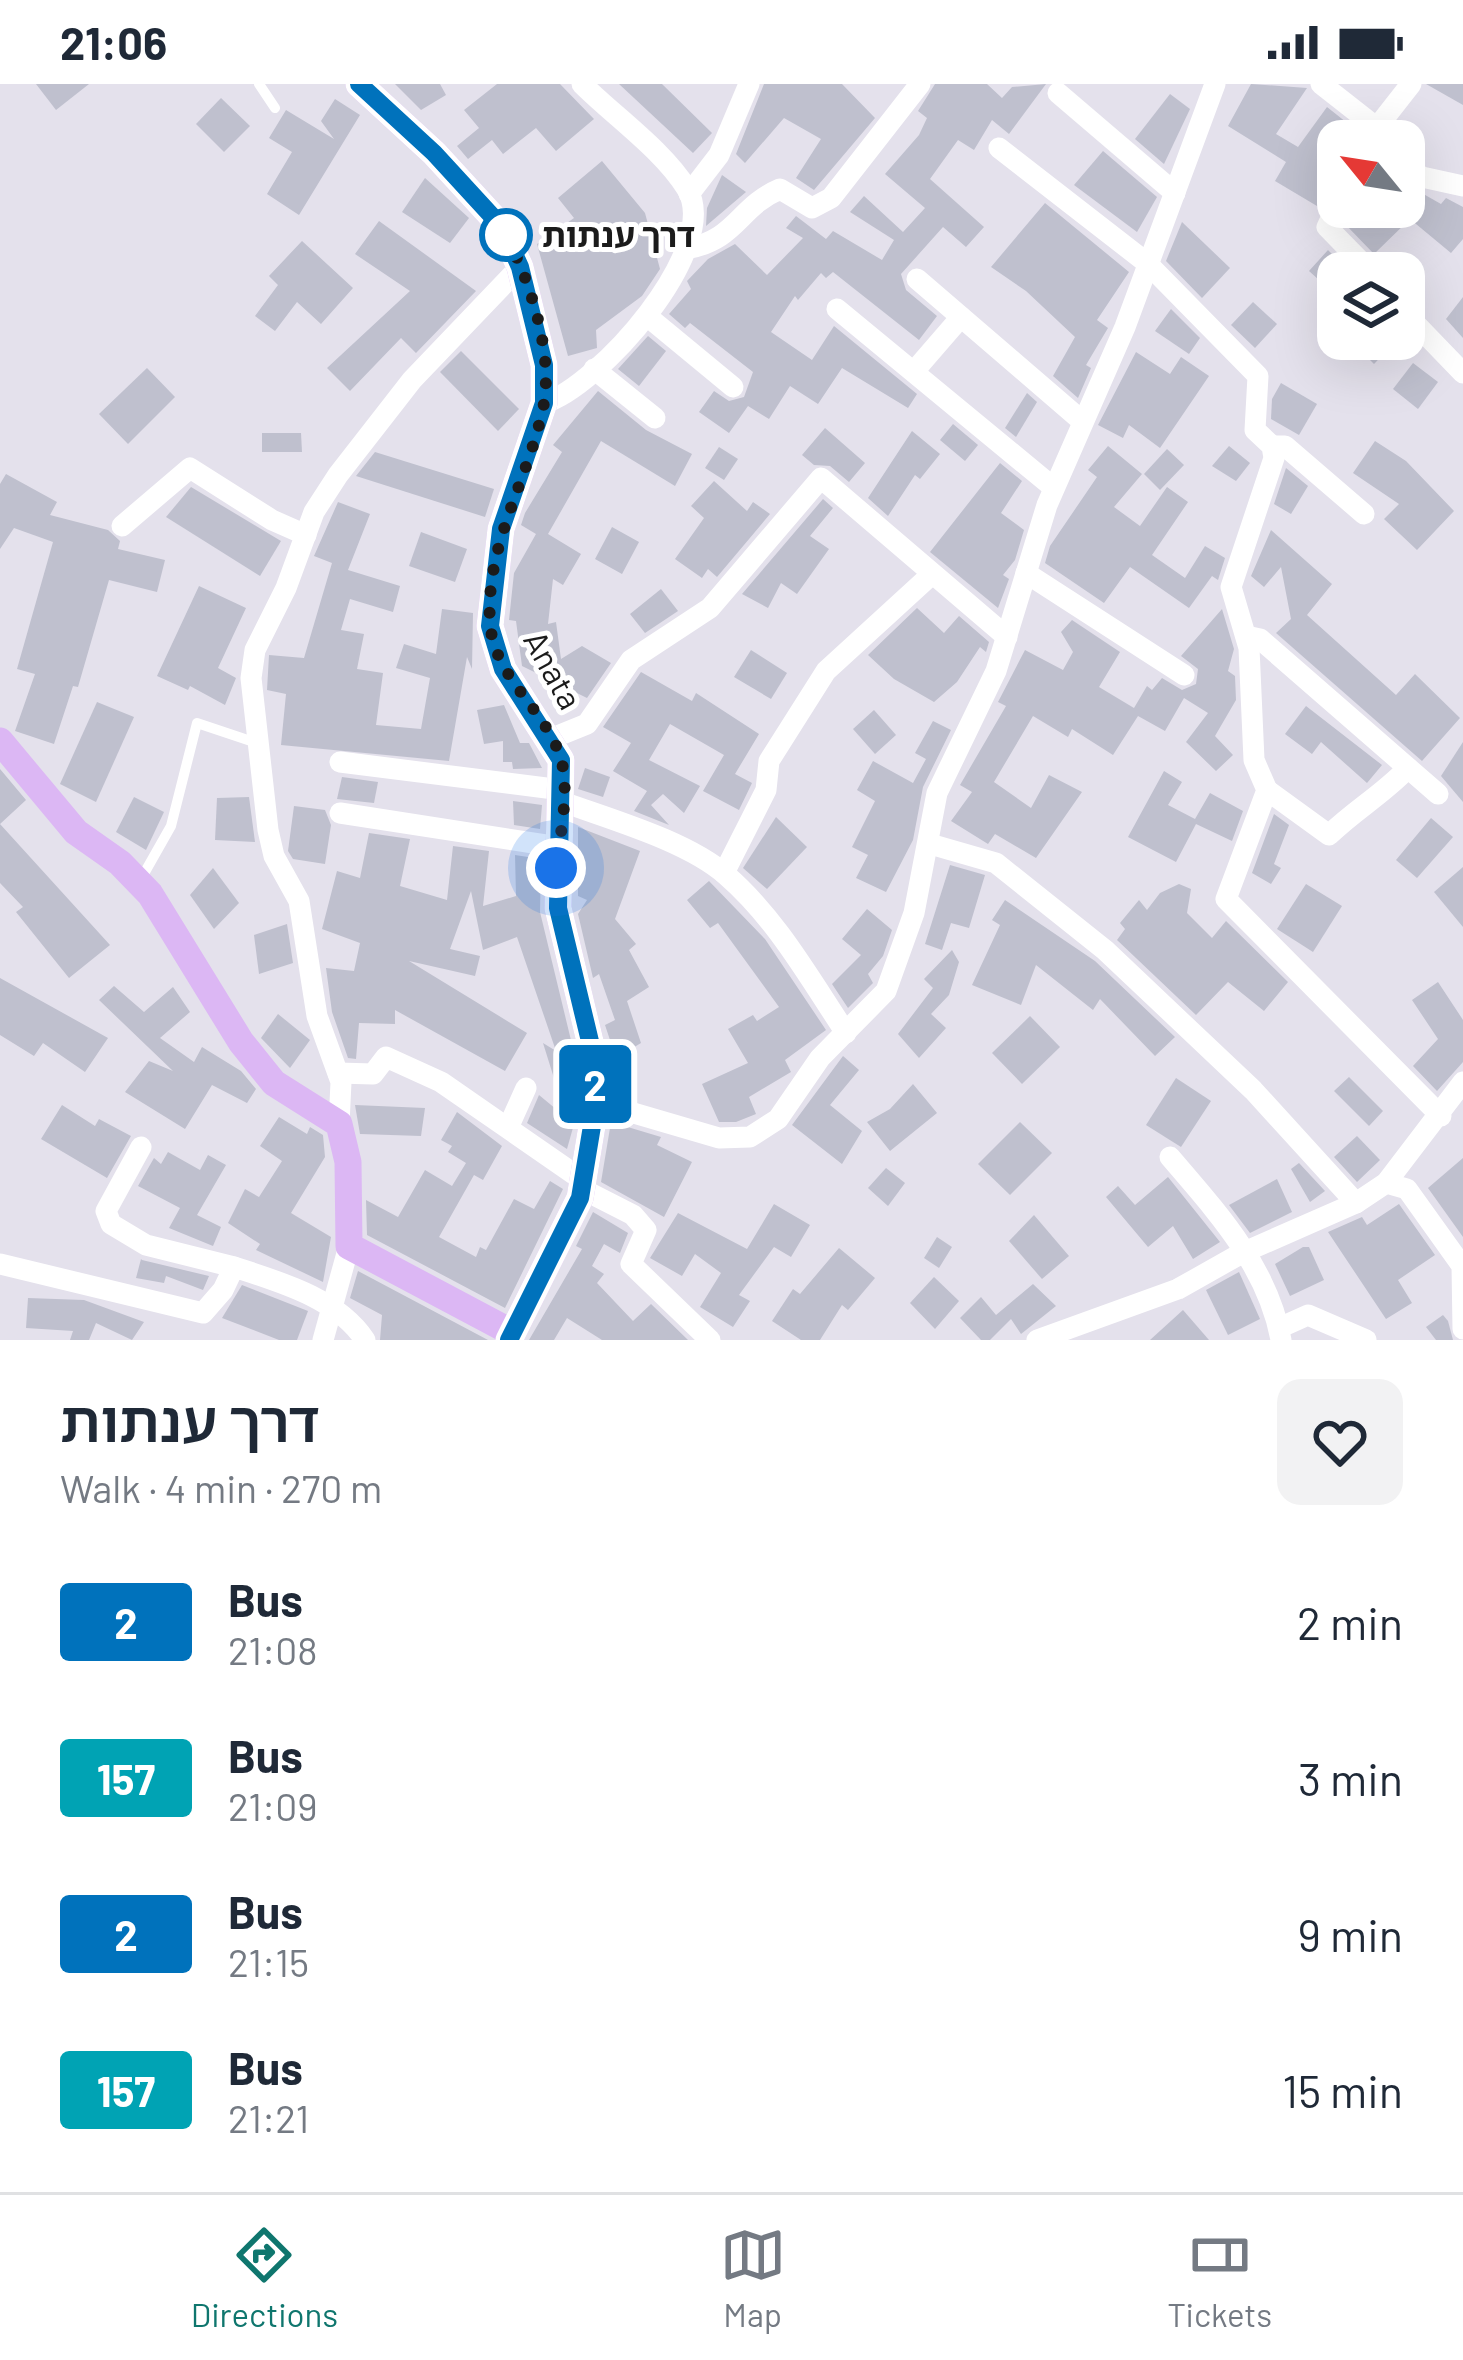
<!DOCTYPE html>
<html lang="en">
<head>
<meta charset="utf-8">
<style>
  :root { --surface:#fff; --page:#f2f2f3; --text:#1f2937; --muted:#747a83; --line:#e0e1e3; --accent:#0f766e }
  body { margin:0; font-family:Barlow,"Noto Sans Hebrew",sans-serif; background:var(--page); color:var(--text); height:100vh; display:flex; flex-direction:column; font-size:45px; white-space:nowrap }
  * { box-sizing:border-box; margin:0 }
  p { font-size:39px; color:var(--muted) }
  .icon { flex:none; width:66px; height:66px; fill:none; stroke:currentColor; stroke-width:2; stroke-linecap:round; stroke-linejoin:round }
  .map { position:relative; height:1256px; overflow:hidden }
  .side { display:flex; flex-direction:column; background:var(--surface); flex:1 }
  .side>* { flex:none }
  .badge { padding:0 24px; border-radius:9px; font-size:42px; line-height:78px }
  .needle { width:78px; rotate:300deg }
  .tools { position:absolute; left:1317px; top:36px; display:grid; gap:24px }
  .tools a { display:grid; place-items:center; width:108px; height:108px; border-radius:24px; background:var(--surface); box-shadow:0 12px 48px #0002; font-size:60px }
  .you { position:absolute; width:60px; height:60px; margin:-30px; border:9px solid #fff; border-radius:50%; background:#1a73e8; box-shadow:0 0 0 18px #1a73e833 }
  .map>.badge { position:absolute; translate:-50% -50%; box-shadow:0 0 0 6px #fff }
  .round { display:grid; place-items:center; flex:none; width:126px; height:126px; border-radius:24px; background:var(--page) }
  .headline { display:flex; align-items:center; justify-content:space-between; height:204px; padding:0 60px }
  h1 { font-size:57px; font-weight:600; line-height:90px }
  ul { padding:0; list-style:none }
  li { display:flex; align-items:center; gap:36px; height:156px; padding:0 60px }
  li div { flex:1 }
  li b { display:block; font-size:45px }
  li em { font-style:normal }
  li .badge { min-width:132px; font-weight:700; text-align:center }
  .status { display:flex; justify-content:space-between; align-items:center; height:84px; padding:0 60px; background:var(--surface); direction:ltr }
  .status svg { height:33px; fill:currentColor }
  .dock { display:flex; justify-content:space-around; align-items:center; height:168px; border-top:3px solid var(--line); background:var(--surface); font-size:33px; color:var(--muted) }
  .dock a { display:grid; justify-items:center; gap:6px }
  .dock .current { color:var(--accent) }
  .map>svg:first-child { display:block }
</style>
</head>
<body>
<div class="status"><b>21:06</b><svg viewBox="0 0 49 12"><path d="M0 12V9h3v3zM5 12V6h3v6zM10 12V3h3v9zM15 12V0h3v12zM26 1h20v11H26zM47 4h2v5h-2z"/></svg></div>
<div class="map">
<svg width="1463" height="1256" viewBox="0 0 1463 1256">
  <rect width="100%" height="100%" fill="#e4e1ec"/>
  <g fill="#bfc0ce">
    <path d="M36,0H89L56,26Z"/>
    <path d="M395,0H440L446,11L421,26Z"/>
    <path d="M497,0H560L594,35L556,67L536,44L503,70L492,56L468,75L457,62L479,44L464,26Z"/>
    <path d="M619,0H662L712,49L693,69Z"/>
    <path d="M764,0H842L875,34L814,106L796,94L821,55L784,34L745,79L736,70Z"/>
    <path d="M935,0H987L1002,14L1012,3L1046,0L1009,50L992,36L974,66L958,56L930,95L984,143L966,163L943,143L901,190L906,206L937,232L919,256L833,188L826,194L821,189L798,216L795,212L771,248L812,276L834,242L917,310L908,324L842,284L818,320L790,302L769,335L748,322L729,349L699,328L714,307L729,317L744,313L753,288L690,239L685,244L669,230L691,205L687,197L708,175L735,160L767,191L803,154L786,144L796,132L826,155L833,147L882,176L894,156L850,128L864,112L903,148L925,124L885,90L919,51L927,34L918,27Z"/>
    <path d="M1251,0L1307,4L1276,50L1298,63L1327,23L1356,46L1353,57H1338V87L1317,122L1275,97L1286,78L1228,42Z"/>
    <path d="M1426,0H1463V21Z"/>
    <path d="M1170,10L1190,25L1164,80L1135,55Z"/>
    <path d="M221,14L250,42L224,68L196,40Z"/>
    <path d="M335,15L360,31L299,131L267,110L292,68L269,54L286,26L334,55L321,37Z"/>
    <path d="M1103,67L1157,113L1137,148L1074,101Z"/>
    <path d="M602,77L645,129L660,185L642,212L596,246L597,264L568,272L537,160L574,134L558,114Z"/>
    <path d="M722,91L746,108L706,142L707,124Z"/>
    <path d="M425,94L469,134L450,159L402,128Z"/>
    <path d="M1404,99L1441,120L1446,114L1463,123V155L1451,169L1410,135L1374,170L1345,140L1352,123H1404Z"/>
    <path d="M1045,119L1129,188L1097,236L1108,244L1086,281L1091,284L1078,314L1053,292L1075,253L1026,207L991,183Z"/>
    <path d="M379,137L476,207L416,269L401,254L350,307L327,284L410,207L355,170Z"/>
    <path d="M1182,138L1230,184L1202,214L1166,177Z"/>
    <path d="M302,157L353,204L321,240L297,218L275,247L255,232L278,201L269,192Z"/>
    <path d="M1328,166L1351,189H1338V213L1309,187Z"/>
    <path d="M1463,213V254L1446,235Z"/>
    <path d="M1253,218L1277,240L1255,264L1231,241Z"/>
    <path d="M1171,225L1200,254L1189,270L1155,247Z"/>
    <path d="M648,252L666,267L639,302L618,285Z"/>
    <path d="M1349,255H1398L1374,280Z"/>
    <path d="M461,267L519,325L498,347L440,288Z"/>
    <path d="M1136,268L1170,290L1181,273L1209,292L1160,364L1129,341L1123,354L1098,341Z"/>
    <path d="M1413,279L1438,298L1418,325L1393,305Z"/>
    <path d="M147,284L175,313L128,360L99,330Z"/>
    <path d="M1281,299L1317,320L1299,351L1271,335L1272,315Z"/>
    <path d="M598,307L646,346L692,370L675,402L601,357L548,450L581,470L563,501L553,495L548,540L556,538L561,575L582,562L611,579L587,614L522,582L516,537L509,536L514,489L536,450L521,441L525,429L562,368L553,361Z"/>
    <path d="M1027,309L1037,318L1016,353L1005,344Z"/>
    <path d="M953,340L978,361L965,377L940,356Z"/>
    <path d="M825,344L865,379L849,398L830,382L814,381L802,371Z"/>
    <path d="M912,347L940,370L920,395L915,391L888,432L868,414Z"/>
    <path d="M262,349H301L302,368H262Z"/>
    <path d="M1375,357L1406,377L1454,427L1417,466L1384,435L1399,420L1353,389Z"/>
    <path d="M1108,362L1142,390L1114,423L1140,442L1167,403L1188,418L1152,471L1185,494L1205,462L1225,474L1218,496L1212,492L1189,524L1130,483L1104,519L1045,479L1050,462L1097,393L1088,386Z"/>
    <path d="M1229,362L1250,379L1236,397L1212,382Z"/>
    <path d="M719,363L738,375L724,396L705,384Z"/>
    <path d="M1167,365L1184,381L1160,406L1144,390Z"/>
    <path d="M375,368L494,405L485,433L356,392Z"/>
    <path d="M1000,379L1022,397L1001,429L1024,446L1015,476L1003,491L1009,495L998,524L930,468Z"/>
    <path d="M1286,384L1308,402L1291,430L1274,420Z"/>
    <path d="M6,390L57,418L50,431L108,446L120,457L118,465L165,476L157,508L109,496L78,603L73,602L54,660L15,647L35,590L17,585L53,458L14,444L0,465V400Z"/>
    <path d="M714,397L747,427L753,418L770,430L717,493L708,485L702,494L675,475L704,434L691,422Z"/>
    <path d="M191,403L281,457L260,492L166,433Z"/>
    <path d="M823,415L833,424L810,452L829,465L797,510L781,499L768,524L742,510Z"/>
    <path d="M338,418L370,430L348,486L400,502L393,528L350,515L341,546L364,550L357,585L383,589L376,641L421,645L430,594L396,584L404,560L436,570L442,525L473,529L472,585L467,573L449,677L281,661L286,610L267,606L269,571L304,574L332,479L314,472Z"/>
    <path d="M612,443L639,458L622,490L595,475Z"/>
    <path d="M1271,446L1332,500L1307,531L1396,611L1415,590L1460,634L1422,677L1276,549L1291,535L1281,483L1264,503L1251,492Z"/>
    <path d="M421,448L467,465L455,498L409,482Z"/>
    <path d="M199,502L246,524L218,584L236,594L225,621L190,602L188,606L157,592Z"/>
    <path d="M661,505L678,527L645,549L630,530Z"/>
    <path d="M917,524L944,549L959,532L989,558L986,568L980,563L957,598L934,618L894,595L868,571Z"/>
    <path d="M1222,525L1234,565L1228,587L1235,592L1236,616L1215,652L1233,671L1216,687L1186,658L1208,629L1184,614L1165,647L1138,632L1113,671L1072,645L1068,653L1033,632L994,698L1031,724L1049,691L1082,708L1036,774L995,750L988,760L951,737L972,708L960,701L1006,622L998,618L1025,566L1063,586L1073,568L1061,548L1072,536L1120,568L1099,603L1134,624L1147,602L1152,606L1162,594L1182,606L1196,600L1198,585L1181,572Z"/>
    <path d="M751,566L787,589L771,615L734,593Z"/>
    <path d="M641,588L692,617L696,609L759,650L735,690L752,699L739,726L703,707L724,671L670,640L649,676L700,702L684,729L663,710L651,721L669,741L634,727L647,707L613,687L631,659L603,643Z"/>
    <path d="M97,618L134,633L96,718L60,700Z"/>
    <path d="M504,621L520,659H529L542,684L513,685L512,678H503V657L484,660L477,626Z"/>
    <path d="M1306,622L1382,681L1367,699L1321,658L1312,670L1285,650Z"/>
    <path d="M874,626L896,651L875,670L853,645Z"/>
    <path d="M933,637L951,646L923,703L913,756L886,808L856,794L868,771L852,763L875,717L857,706L873,677L913,699L926,675L915,669Z"/>
    <path d="M1463,658V718L1441,692Z"/>
    <path d="M585,684L610,693L603,713L578,705Z"/>
    <path d="M0,685L26,716L0,740L110,861L69,894L16,828L23,823L0,799Z"/>
    <path d="M1164,687L1182,698L1168,721L1195,735L1210,709L1243,727L1232,757L1196,740L1176,778L1128,753Z"/>
    <path d="M342,693L378,698L374,719L337,715Z"/>
    <path d="M134,713L164,728L146,766L116,748Z"/>
    <path d="M249,713L255,758L215,756L217,714Z"/>
    <path d="M513,717L542,721L540,745L514,741Z"/>
    <path d="M294,722L325,726L331,741L325,780L293,775L288,767Z"/>
    <path d="M1274,730L1289,741L1274,780L1281,784L1271,800L1252,789Z"/>
    <path d="M776,733L807,763L767,805L743,784Z"/>
    <path d="M1431,734L1453,753L1417,794L1396,776Z"/>
    <path d="M578,743L640,767L615,835L636,860L629,866L649,903L627,917L641,959L616,974L605,941L615,936L599,890L593,894L578,830L587,816L578,812Z"/>
    <path d="M369,749L410,755L400,802L447,816L453,762L489,767L483,822L516,812L515,771L541,775L540,828L576,977L577,1006L558,1007L543,959L556,967L517,853L483,866L471,807L450,865L480,872L475,892L409,877L527,949L505,987L395,926V940L359,939L356,975L348,974L332,928L326,884L354,887L360,859L322,845L337,787L360,794Z"/>
    <path d="M950,781L985,791L969,844L951,839L942,866L925,860Z"/>
    <path d="M1463,783V843L1434,808Z"/>
    <path d="M213,784L239,819L214,845L190,811Z"/>
    <path d="M709,797L765,855L826,946L785,976L791,988L749,1013L756,1030L736,1038H719L702,1000L748,979L728,945L753,931L757,937L779,923L718,839L710,844L687,816Z"/>
    <path d="M1179,800L1191,805L1187,829L1212,854L1226,837L1288,898L1264,927L1228,898L1196,931L1117,856L1125,845L1120,839L1139,816L1147,826L1160,809Z"/>
    <path d="M1306,800L1342,822L1313,868L1277,845Z"/>
    <path d="M1005,816L1095,877L1175,953L1155,972L1100,915L1093,926L1036,881L1021,921L972,901L1000,841L992,836Z"/>
    <path d="M867,825L892,846L883,872L868,890L873,899L848,924L832,900L861,871L842,855Z"/>
    <path d="M287,840L293,879L259,890L254,851Z"/>
    <path d="M952,866L959,878L949,911L931,930L946,944L919,974L898,950L933,904L924,895Z"/>
    <path d="M0,894L108,954L85,988L43,959L34,972L0,951Z"/>
    <path d="M1438,898L1463,936V978L1437,1007L1413,982L1438,955L1412,916Z"/>
    <path d="M114,902L144,928L173,903L190,928L160,954L194,978L202,963L241,987L256,1005L247,1019L212,1001L185,1045L125,1008L149,977L173,987L99,916Z"/>
    <path d="M278,930L310,956L290,984L261,954Z"/>
    <path d="M1030,932L1060,963L1022,1000L992,969Z"/>
    <path d="M843,972L859,986L830,1021L862,1047L842,1080L792,1041Z"/>
    <path d="M1349,993L1383,1027L1369,1042L1334,1007Z"/>
    <path d="M1176,994L1211,1017L1181,1063L1146,1041Z"/>
    <path d="M913,1000L937,1029L890,1067L867,1038L890,1025Z"/>
    <path d="M539,1011L574,1040L567,1065L527,1039Z"/>
    <path d="M62,1021L95,1042L99,1035L131,1052L107,1094L41,1055Z"/>
    <path d="M355,1021L425,1024L421,1052L360,1050Z"/>
    <path d="M457,1028L502,1062L483,1096L474,1091L439,1153L476,1173L480,1163L486,1166L514,1115L534,1125L550,1097L563,1105L505,1224L367,1151L366,1116L398,1133L425,1086L452,1102L466,1079L448,1068L452,1062L441,1056Z"/>
    <path d="M279,1033L307,1050L310,1043L323,1051L325,1073L291,1129L331,1153L323,1198L256,1166L260,1160L228,1139L245,1105L259,1113L282,1077L260,1062Z"/>
    <path d="M611,1038L661,1053L657,1061L692,1078L664,1133L601,1098Z"/>
    <path d="M1020,1038L1052,1069L1010,1111L978,1080Z"/>
    <path d="M1357,1052L1380,1076L1357,1098L1334,1073Z"/>
    <path d="M168,1068L200,1086L208,1071L226,1081L197,1131L221,1143L213,1162L169,1144L180,1124L138,1102L154,1074L161,1080Z"/>
    <path d="M1463,1074V1153L1428,1104Z"/>
    <path d="M1299,1079L1325,1107L1310,1118L1291,1085Z"/>
    <path d="M886,1084L905,1099L888,1122L868,1104Z"/>
    <path d="M1168,1093L1220,1158L1193,1175L1173,1142L1148,1163L1106,1113L1118,1102L1135,1121Z"/>
    <path d="M1277,1095L1292,1128L1250,1149L1229,1121Z"/>
    <path d="M774,1120L810,1141L791,1173L774,1163L739,1211L750,1217L733,1243L700,1223L721,1189L695,1170L682,1192L650,1174L678,1129L747,1165Z"/>
    <path d="M1399,1120L1435,1171L1398,1196L1412,1219L1386,1235L1328,1148L1362,1133L1367,1141Z"/>
    <path d="M593,1128L628,1149L620,1169L604,1160L592,1182L604,1190L597,1199L633,1237L651,1220L688,1256H602L567,1234L554,1256H529L582,1165L576,1162Z"/>
    <path d="M1034,1131L1069,1172L1042,1195L1009,1157Z"/>
    <path d="M937,1153L952,1163L939,1184L924,1174Z"/>
    <path d="M1303,1163H1309L1324,1196L1290,1212L1275,1180Z"/>
    <path d="M839,1164L875,1194L848,1226L842,1221L820,1256H801L772,1237L793,1205L800,1210Z"/>
    <path d="M141,1175L142,1176L209,1192L203,1206L166,1192L164,1199L136,1194Z"/>
    <path d="M358,1187L488,1256H380L382,1231L350,1214Z"/>
    <path d="M1239,1188L1260,1235L1228,1251L1206,1206Z"/>
    <path d="M934,1193L959,1217L935,1245L910,1219Z"/>
    <path d="M1033,1200L1056,1222L1021,1250L1011,1235L990,1256H981L960,1234L981,1213L996,1231Z"/>
    <path d="M242,1201L308,1227L297,1256H279L222,1234Z"/>
    <path d="M28,1214L84,1216L144,1238L132,1256L96,1239L89,1256H70L73,1247L26,1244Z"/>
    <path d="M1183,1226L1209,1256H1150Z"/>
    <path d="M1443,1231L1448,1237L1453,1256H1436L1426,1243Z"/>
  </g>
  <g fill="none" stroke-linecap="round" stroke-linejoin="round">
    <g stroke="#fff" stroke-width="10">
      <path d="M259,0L275,24"/>
      <path d="M141,795L171,742L197,639L260,660"/>
    </g>
    <g stroke="#fff" stroke-width="21">
      <path d="M1321,0L1372,40L1380,57"/>
      <path d="M1058,9L1175,109"/>
      <path d="M1368,55L1411,0"/>
      <path d="M999,64L1147,179L1258,292L1255,346L1272,362L1274,374L1231,503L1249,564L1254,676L1267,706L1226,815L1441,1032"/>
      <path d="M1404,81L1422,93L1463,102"/>
      <path d="M689,110L719,71L749,0"/>
      <path d="M1338,119L1327,143L1372,189"/>
      <path d="M686,165C737,156 738,123 780,105L812,124L831,114L920,0"/>
      <path d="M917,195L1082,337"/>
      <path d="M1404,221L1407,231L1463,289"/>
      <path d="M837,225L1054,404"/>
      <path d="M647,232L733,303"/>
      <path d="M594,285L655,334"/>
      <path d="M916,285L961,233"/>
      <path d="M544,319C597,304 723,164 687,105C663,66 614,32 582,0"/>
      <path d="M1272,362H1285L1364,430"/>
      <path d="M122,442L190,384L272,436L306,451"/>
      <path d="M1026,489L1184,591"/>
      <path d="M1246,552L1260,555L1438,710"/>
      <path d="M550,655L587,640L631,576L710,524L821,394L1007,553"/>
      <path d="M340,678L562,706"/>
      <path d="M1267,706L1329,751C1356,725 1382,711 1408,684"/>
      <path d="M563,718C612,736 687,757 726,791C776,834 810,895 846,949"/>
      <path d="M340,729L559,763"/>
      <path d="M930,760L996,779L1105,866L1253,1006L1356,1119"/>
      <path d="M724,789L766,706L769,677L826,587L932,490"/>
      <path d="M338,989L373,990L386,973L441,998L584,1097"/>
      <path d="M596,1018L719,1054L750,1053L778,1035L820,974L886,907L914,829L937,709L996,587L1047,421L1125,243L1215,0"/>
      <path d="M339,1040L341,998L317,932L299,817L274,772L268,746L251,594L255,566L286,504L314,428L338,391L412,296L520,183"/>
      <path d="M508,1044L526,1004"/>
      <path d="M141,1063L106,1127L111,1140L146,1161L234,1183"/>
      <path d="M1170,1073C1217,1128 1268,1183 1281,1256"/>
      <path d="M1386,1099L1407,1105L1462,1182L1463,1245"/>
      <path d="M582,1105L633,1131L646,1146L631,1180L710,1256"/>
      <path d="M0,1180L203,1229L223,1206L234,1183C280,1198 337,1214 365,1256"/>
      <path d="M1279,1244L1308,1231L1366,1256"/>
      <path d="M323,1256L349,1162"/>
      <path d="M1037,1256L1178,1205L1242,1169L1356,1119L1386,1099L1463,998"/>
    </g>
    <g stroke="#dcb7f4" stroke-width="27">
      <path d="M359,0L434,69L502,143L520,183L544,281V319L501,445L490,542L503,585L561,676L558,824L594,974L596,1018L580,1114L509,1256"/>
      <path d="M0,657L76,748L120,779L150,810L241,958L274,999L339,1040L348,1078L349,1162L511,1248"/>
    </g>
  </g>
  <g fill="none" stroke-linecap="round" stroke-linejoin="round">
    <g stroke="#fff" stroke-width="27">
      <path id="line" d="M359,0L434,69L502,143L520,183L544,281V319L501,445L490,542L503,585L561,676L558,824L594,974L596,1018L580,1114L509,1256"/>
    </g>
    <use href="#line" stroke="#0072bc" stroke-width="18"/>
    <path stroke="#1b1b1b" stroke-width="12" stroke-dasharray="0 21.6" d="M506,151L502,143C528,191 553,264 544,319C530,394 485,459 490,539C494,594 546,625 561,675C570,708 560,751 556,784"/>
  </g>
  <circle fill="#fff" stroke="#0072bc" stroke-width="6" cx="506" cy="151" r="24"/>
  <g text-anchor="middle" stroke-width="10" stroke-linejoin="round" paint-order="stroke">
    <g font-size="33" font-weight="bold" fill="#1b1b1b" stroke="#fff" text-anchor="start">
      <text x="542" y="163">דרך ענתות</text>
    </g>
    <g font-size="33" fill="#1b1b1b" stroke="#fff">
      <text transform="translate(553 586) rotate(61)" y="12">Anata</text>
    </g>
  </g>
</svg>
<div class="tools">
<a><svg class="needle" viewBox="-14 -14 28 28"><path d="M0-13l5 13h-10z" fill="#e53935"/><path d="M0 13l5-13h-10z" fill="#747a83"/></svg></a>
<a><svg class="icon" aria-label="layers" viewBox="0 0 24 24"><path d="M12 4l9 5-9 5-9-5zM3 14l9 5 9-5"/></svg></a>
</div>
<div class="you" style="left:556px;top:784px"></div>
<b class="badge" style="left:595px;top:1000px;background:#0072bc;color:#fff">2</b>
</div>
<section class="side">
<div class="headline"><div><h1>דרך ענתות</h1><p>Walk · 4 min · 270 m</p></div><a class="round"><svg class="icon" aria-label="heart" viewBox="0 0 24 24"><path d="M12 20l-8-8c-3-5 5-10 8-4 3-6 11-1 8 4z"/></svg></a></div>
<ul>
<li><span class="badge" style="background:#0072bc;color:#fff">2</span><div><b>Bus</b><p>21:08</p></div><em>2 min</em></li>
<li><span class="badge" style="background:#00a3b4;color:#fff">157</span><div><b>Bus</b><p>21:09</p></div><em>3 min</em></li>
<li><span class="badge" style="background:#0072bc;color:#fff">2</span><div><b>Bus</b><p>21:15</p></div><em>9 min</em></li>
<li><span class="badge" style="background:#00a3b4;color:#fff">157</span><div><b>Bus</b><p>21:21</p></div><em>15 min</em></li>
</ul>
</section>
<nav class="dock">
<a class="current"><svg class="icon" aria-label="directions" viewBox="0 0 24 24"><path d="M12 3l9 9-9 9-9-9zM9 14v-3h6M13 9l2 2-2 2"/></svg>Directions</a>
<a><svg class="icon" aria-label="map" viewBox="0 0 24 24"><path d="M3 6l6-2 6 2 6-2v14l-6 2-6-2-6 2zM9 4v14M15 6v14"/></svg>Map</a>
<a><svg class="icon" aria-label="tickets" viewBox="0 0 24 24"><path d="M3 7h18v10H3zM15 7v10"/></svg>Tickets</a>
</nav>
</body>
</html>
